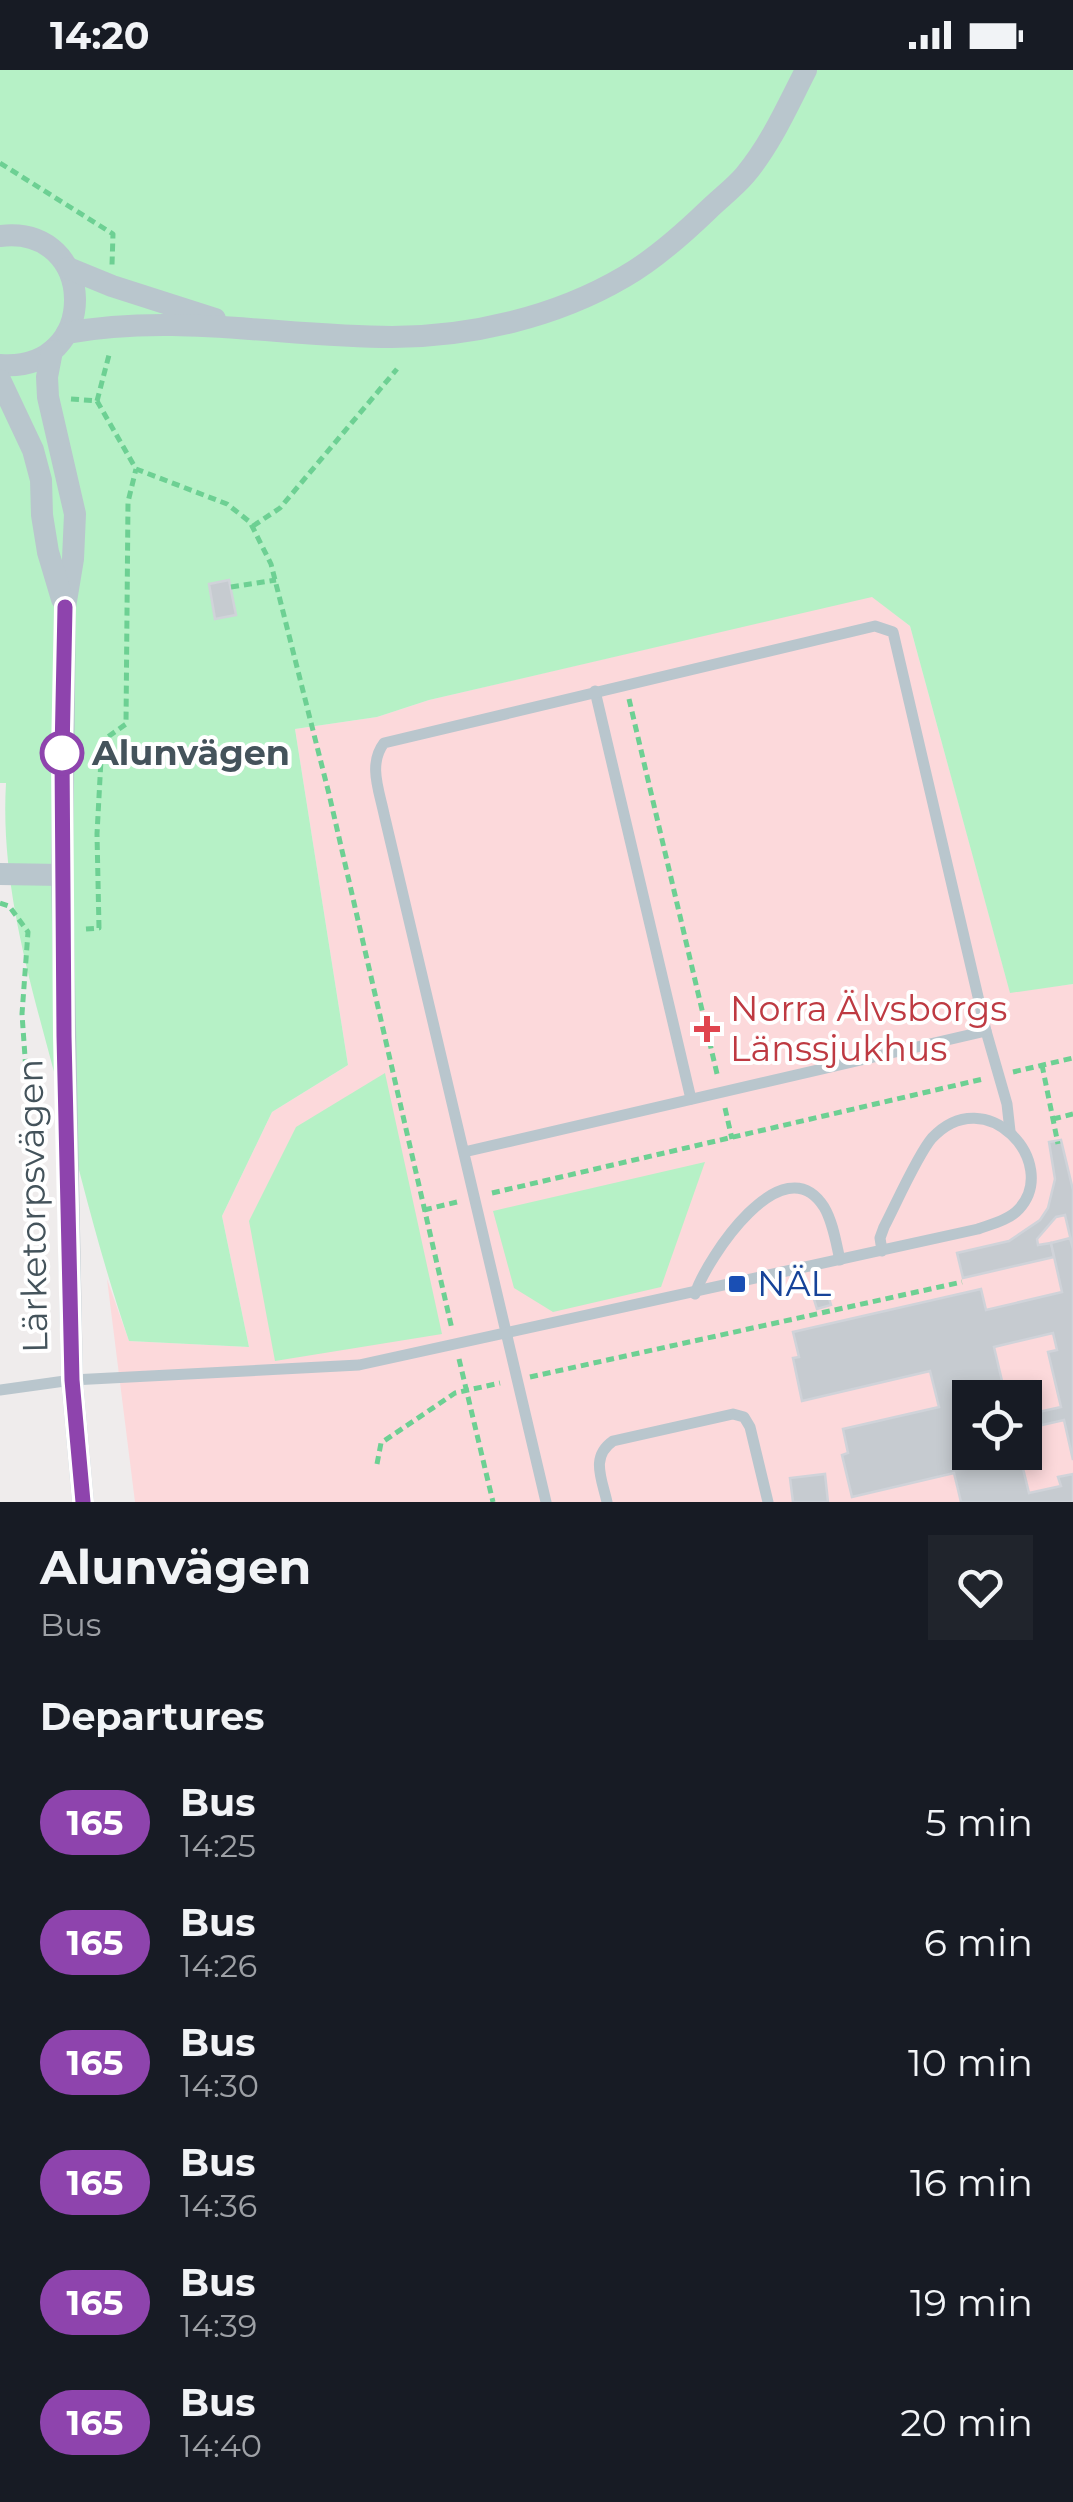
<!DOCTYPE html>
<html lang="en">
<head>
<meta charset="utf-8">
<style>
  :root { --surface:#171b24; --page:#20242c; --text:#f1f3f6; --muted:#9ea1a6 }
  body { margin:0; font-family:Montserrat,sans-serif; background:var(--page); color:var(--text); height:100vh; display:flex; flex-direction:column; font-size:38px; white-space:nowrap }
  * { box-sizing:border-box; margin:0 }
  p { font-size:32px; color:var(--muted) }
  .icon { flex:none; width:55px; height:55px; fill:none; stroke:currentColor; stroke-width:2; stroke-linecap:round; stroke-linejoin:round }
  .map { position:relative; height:1432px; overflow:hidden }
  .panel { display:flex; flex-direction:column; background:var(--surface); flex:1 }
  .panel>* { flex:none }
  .badge { padding:0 20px; border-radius:32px; font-size:35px; line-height:65px }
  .tools { position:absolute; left:952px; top:1310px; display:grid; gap:20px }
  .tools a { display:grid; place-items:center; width:90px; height:90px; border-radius:0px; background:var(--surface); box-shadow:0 5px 15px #0003; font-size:50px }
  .map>.badge { position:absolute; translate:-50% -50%; box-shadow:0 0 0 5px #fff }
  h2 { padding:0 40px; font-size:38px; line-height:90px }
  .round { display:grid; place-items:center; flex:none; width:105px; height:105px; border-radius:0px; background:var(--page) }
  .headline { display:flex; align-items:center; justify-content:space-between; height:170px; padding:0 40px }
  h1 { font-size:48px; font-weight:700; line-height:75px }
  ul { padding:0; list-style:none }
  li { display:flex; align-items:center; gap:30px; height:120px; padding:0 40px }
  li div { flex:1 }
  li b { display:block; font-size:38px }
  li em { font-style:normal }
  li .badge { min-width:110px; font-weight:700; text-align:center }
  .status { display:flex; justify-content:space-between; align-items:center; height:70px; padding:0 50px; background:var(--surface); direction:ltr }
  .status svg { height:28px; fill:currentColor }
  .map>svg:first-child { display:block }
</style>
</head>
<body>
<div class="status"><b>14:20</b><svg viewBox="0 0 49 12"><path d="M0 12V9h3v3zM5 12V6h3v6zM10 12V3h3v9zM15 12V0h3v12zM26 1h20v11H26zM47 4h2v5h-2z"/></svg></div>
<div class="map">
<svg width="1073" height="1432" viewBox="0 0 1073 1432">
  <rect width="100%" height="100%" fill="#efecec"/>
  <path fill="#fcd9db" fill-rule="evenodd" d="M872,526L910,556L1010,922L1073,914V1432H135L107,1209L129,1271L249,1277L222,1146L272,1042L348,995L295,659L377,647L429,630ZM970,1328H1025V1382H970Z"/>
  <g fill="#b6f1c6">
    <path d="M0,0H1073V914L1010,923L910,556L872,527L429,630L377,647L295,659L348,995L272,1042L222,1146L249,1277L129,1271C100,1186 79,1100 57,1013C31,915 0,815 6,713H0Z"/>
    <path d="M385,1003L442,1264L275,1291L249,1151L296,1057Z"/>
    <path d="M705,1092L661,1217L553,1242L514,1218L493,1141Z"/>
  </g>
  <g fill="#c6cbd0" stroke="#d0d3d9" stroke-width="2.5">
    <path d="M229,510L236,545L215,549L209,514Z"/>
    <path d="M1061,1070L1073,1120V1179L1065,1145L1056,1147L1037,1169L1038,1175L1051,1173L1054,1187L963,1208L957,1183L1009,1171L1040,1150L1048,1138L1055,1109L1049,1072Z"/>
    <path d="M1070,1168L1073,1179V1390L1064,1350L1025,1359V1345L1061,1337L1048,1282L1057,1280L1053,1263L994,1277L1006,1328H970V1382H1019L1029,1423L1061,1416L1058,1407L1073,1404V1432H961L954,1403L852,1427L842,1385L848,1383L843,1359L939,1337L930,1301L802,1331L793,1288L799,1287L793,1262L981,1219L986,1240L1062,1222L1051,1173Z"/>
    <path d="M827,1222L831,1235L817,1239L813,1226Z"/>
    <path d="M825,1404L828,1432H793L790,1408Z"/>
  </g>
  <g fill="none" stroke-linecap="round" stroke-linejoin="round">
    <g stroke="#6dd093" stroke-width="5" stroke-dasharray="8 5" stroke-linecap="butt">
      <path d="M0,93L113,164L112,195"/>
      <path d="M71,329L97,331L136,399L227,434L250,452L271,494L329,724L452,1259"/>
      <path d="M97,331L110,281"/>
      <path d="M253,456L280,438L397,299"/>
      <path d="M231,517L276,510"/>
      <path d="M629,629L718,1008"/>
      <path d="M0,833L9,836L28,862L22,944L26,1001"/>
      <path d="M86,859L99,858L97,764L102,671L126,654L128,432L136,399"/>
      <path d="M1042,995L1058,1074"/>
      <path d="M1013,1002L1073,988"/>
      <path d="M725,1038L732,1069"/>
      <path d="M1053,1049L1073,1044"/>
      <path d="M492,1123L983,1009"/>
      <path d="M424,1140L457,1132"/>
      <path d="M459,1289L493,1432"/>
      <path d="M530,1307L962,1212"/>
      <path d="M377,1394L381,1373L455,1323L500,1313"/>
    </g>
    <g stroke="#b9c6cd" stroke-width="11">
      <path d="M595,621L691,1029"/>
      <path d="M986,961L1007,1034L1010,1061"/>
      <path d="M464,1082L986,961L893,562L875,556L384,673C368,694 379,720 384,744L546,1432"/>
      <path d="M695,1224C707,1188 783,1073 824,1137C833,1152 836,1173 840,1190"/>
      <path d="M0,1320L72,1310L359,1295L978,1159C992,1154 1009,1150 1019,1139C1061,1093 986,1010 932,1068C918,1084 895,1136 884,1157L880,1168L882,1181"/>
      <path d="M607,1432C602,1409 590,1387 613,1371L733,1344L744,1347L750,1357L768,1432"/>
    </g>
    <g stroke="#b9c6cd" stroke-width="22">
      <path d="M0,166C98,154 102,303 0,295"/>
      <path d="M68,198L112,216L215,249"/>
      <path d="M67,263C175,243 284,267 392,267C470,267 556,247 624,207C654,190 682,165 707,141C719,129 734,118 745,105C771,74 788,35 806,0"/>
      <path d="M52,281L47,307L48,327L75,444L73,489L65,537L62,805L72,1310L83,1432"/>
      <path d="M0,310L33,380L41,410L42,445L48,482L62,529"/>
      <path d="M0,804L62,805"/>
    </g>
  </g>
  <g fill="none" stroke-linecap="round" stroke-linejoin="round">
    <g stroke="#fff" stroke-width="22">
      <path id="line" d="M65,537L62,683L64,966L72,1310L83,1432"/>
    </g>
    <use href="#line" stroke="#8e44ad" stroke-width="15"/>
  </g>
  <circle fill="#fff" stroke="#8e44ad" stroke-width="5" cx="62" cy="683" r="20"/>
  <path fill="#e0444e" stroke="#fff" stroke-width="4" d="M702 944h10v10h10v10h-10v10h-10v-10h-10v-10h10z"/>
  <rect fill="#1a4fb4" stroke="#fff" stroke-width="4" x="727" y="1204" width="20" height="20" rx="5"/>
  <g text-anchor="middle" stroke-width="8" stroke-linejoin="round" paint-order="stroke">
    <g font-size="35" font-weight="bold" fill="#44535b" stroke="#fff" text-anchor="start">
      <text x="92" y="695">Alunvägen</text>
    </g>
    <g font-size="35" fill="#be3a42" stroke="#fff" text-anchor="start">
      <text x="730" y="951">Norra Älvsborgs<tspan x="730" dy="40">Länssjukhus</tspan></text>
    </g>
    <g font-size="35" fill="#44535b" stroke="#fff">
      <text transform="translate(33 1136) rotate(-91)" y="12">Lärketorpsvägen</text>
    </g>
    <g font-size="35" fill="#164399" stroke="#fff" text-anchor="start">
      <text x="757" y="1226">NÄL</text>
    </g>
  </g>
</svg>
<div class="tools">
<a><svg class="icon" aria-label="locate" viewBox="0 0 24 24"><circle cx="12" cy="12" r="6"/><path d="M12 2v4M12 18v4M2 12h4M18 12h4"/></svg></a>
</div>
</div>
<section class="panel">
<div class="headline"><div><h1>Alunvägen</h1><p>Bus</p></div><a class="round"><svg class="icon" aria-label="heart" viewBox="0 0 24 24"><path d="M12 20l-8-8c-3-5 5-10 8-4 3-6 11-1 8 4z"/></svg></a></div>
<h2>Departures</h2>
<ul>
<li><span class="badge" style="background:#8e44ad;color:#fff">165</span><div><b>Bus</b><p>14:25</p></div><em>5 min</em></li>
<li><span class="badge" style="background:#8e44ad;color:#fff">165</span><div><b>Bus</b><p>14:26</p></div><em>6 min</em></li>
<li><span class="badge" style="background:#8e44ad;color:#fff">165</span><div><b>Bus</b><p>14:30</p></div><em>10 min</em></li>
<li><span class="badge" style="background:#8e44ad;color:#fff">165</span><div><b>Bus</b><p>14:36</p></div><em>16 min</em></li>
<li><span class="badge" style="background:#8e44ad;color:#fff">165</span><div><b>Bus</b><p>14:39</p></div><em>19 min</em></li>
<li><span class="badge" style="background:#8e44ad;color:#fff">165</span><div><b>Bus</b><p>14:40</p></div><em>20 min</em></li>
</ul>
</section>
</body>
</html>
